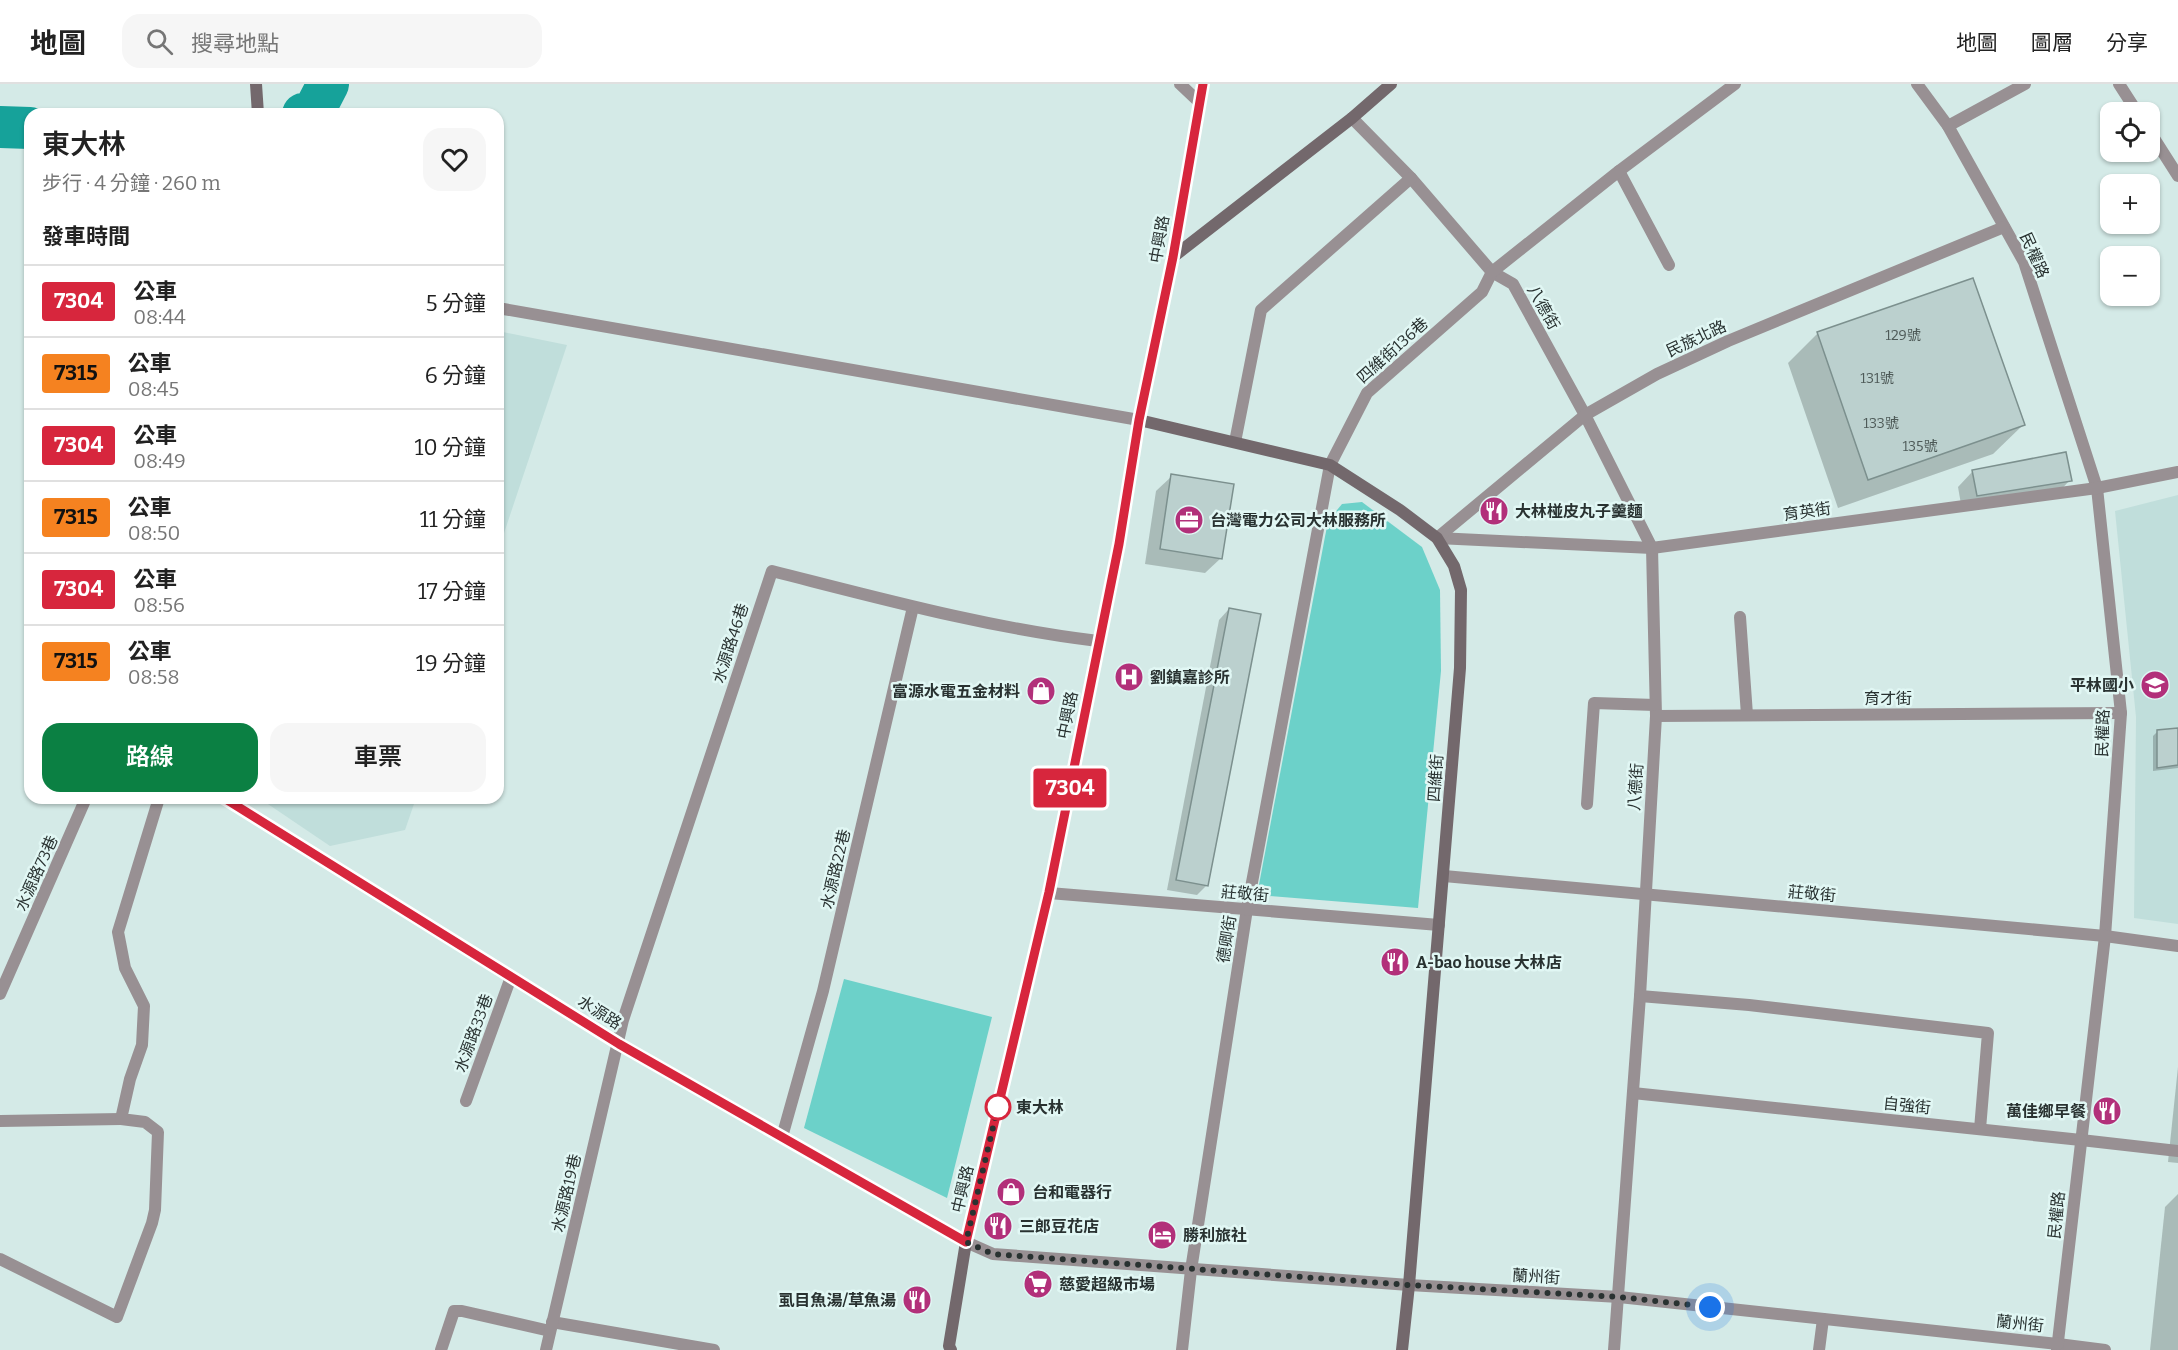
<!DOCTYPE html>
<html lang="zh-TW">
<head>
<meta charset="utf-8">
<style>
  :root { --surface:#fff; --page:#f6f6f6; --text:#222; --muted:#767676; --line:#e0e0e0; --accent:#0b8043 }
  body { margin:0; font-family:Bitter,"Noto Sans TC",serif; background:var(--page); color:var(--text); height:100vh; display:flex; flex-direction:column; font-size:22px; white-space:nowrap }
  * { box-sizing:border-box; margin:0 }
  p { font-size:20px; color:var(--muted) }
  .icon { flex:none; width:33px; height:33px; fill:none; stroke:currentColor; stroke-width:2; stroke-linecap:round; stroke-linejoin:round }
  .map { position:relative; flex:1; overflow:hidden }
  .details { position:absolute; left:24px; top:24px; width:480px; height:696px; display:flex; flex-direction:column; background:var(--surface); border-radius:18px; box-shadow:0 2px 4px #0004 }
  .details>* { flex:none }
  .badge { padding:0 12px; border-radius:4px; font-size:21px; line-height:39px }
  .controls { position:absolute; left:2100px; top:18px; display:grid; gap:12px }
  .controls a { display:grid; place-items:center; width:60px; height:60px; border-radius:12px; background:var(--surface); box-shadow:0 2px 4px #0004; font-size:30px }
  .you { position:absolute; width:30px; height:30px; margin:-15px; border:4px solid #fff; border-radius:50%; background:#1a73e8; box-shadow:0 0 0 9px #1a73e833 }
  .map>.badge { position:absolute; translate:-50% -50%; box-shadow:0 0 0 3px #fff }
  h2 { padding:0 18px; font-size:22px; line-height:54px }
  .round { display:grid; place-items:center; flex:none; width:63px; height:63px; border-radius:18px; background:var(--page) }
  .overview { display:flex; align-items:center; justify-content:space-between; height:102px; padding:0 18px }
  h1 { font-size:28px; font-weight:600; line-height:45px }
  .cta { display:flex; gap:12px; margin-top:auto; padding:12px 18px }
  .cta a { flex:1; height:69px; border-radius:18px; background:var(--accent); color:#fff; font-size:24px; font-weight:600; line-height:69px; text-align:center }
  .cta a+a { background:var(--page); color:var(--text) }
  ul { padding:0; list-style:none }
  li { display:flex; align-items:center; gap:18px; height:72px; padding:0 18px; border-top:2px solid var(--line) }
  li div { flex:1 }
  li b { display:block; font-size:22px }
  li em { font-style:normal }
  li .badge { min-width:66px; font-weight:700; text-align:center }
  header { display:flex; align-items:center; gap:36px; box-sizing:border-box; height:84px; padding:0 30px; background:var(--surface); border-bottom:2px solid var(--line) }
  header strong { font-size:28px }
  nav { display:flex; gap:33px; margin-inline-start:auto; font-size:21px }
  .search { width:420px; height:54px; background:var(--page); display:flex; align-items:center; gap:15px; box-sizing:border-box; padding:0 21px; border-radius:18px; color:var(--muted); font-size:22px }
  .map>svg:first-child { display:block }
</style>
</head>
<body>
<header>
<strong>地圖</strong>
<div class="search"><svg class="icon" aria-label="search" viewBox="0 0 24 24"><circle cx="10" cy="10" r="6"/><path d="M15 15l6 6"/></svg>搜尋地點</div>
<nav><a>地圖</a><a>圖層</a><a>分享</a></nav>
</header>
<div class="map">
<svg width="2178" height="1266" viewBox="0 0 2178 1266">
  <rect width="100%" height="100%" fill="#d4eae7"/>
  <g fill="#c0dedb">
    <path d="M498,247L567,261L498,467Z"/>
    <path d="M2178,411V840L2134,834L2136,633L2115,427Z"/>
    <path d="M259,714H416L405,746L330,762Z"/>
  </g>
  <g fill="#6cd1c9">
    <path d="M1362,418L1422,463L1440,506L1441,587L1418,824L1257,811L1328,437L1342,420Z"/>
    <path d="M844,895L992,933L947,1114L804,1044Z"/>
  </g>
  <g fill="#0003">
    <path d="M1972,196L2023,341L1993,370L1838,424L1788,279L1817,250Z"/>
    <path d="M1973,387L2070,396L2055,412L1962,426L1958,403Z"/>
    <path d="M1172,392L1221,474L1205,489L1145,480L1156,407Z"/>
    <path d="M1229,525L1207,801L1197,811L1167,806L1219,536Z"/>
    <path d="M2178,645V684L2153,687V652L2158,647Z"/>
    <path d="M2178,983V1079L2168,1078Z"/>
    <path d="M2178,1110V1266H2150L2165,1123Z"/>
  </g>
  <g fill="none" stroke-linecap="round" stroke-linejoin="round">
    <g stroke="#16a29a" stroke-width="42">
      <path d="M303,30L313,29L328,0"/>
      <path d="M0,43L30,44"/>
    </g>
  </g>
  <g fill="#bbd0ce" stroke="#7c908e" stroke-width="1.5">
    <path d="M1973,194L2025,341L1868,396L1817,248Z"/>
    <path d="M2066,368L2072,397L1977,412L1972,386Z"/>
    <path d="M1171,390L1234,400L1222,475L1160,465Z"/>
    <path d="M1229,524L1261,530L1208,802L1176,796Z"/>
    <path d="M2178,644V681L2157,684V646Z"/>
  </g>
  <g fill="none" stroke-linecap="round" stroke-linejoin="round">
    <g stroke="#989093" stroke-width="12">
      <path d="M1180,0L1199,18"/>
      <path d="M1352,34L1411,94L1492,188L1513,200L1585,331L1652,464L1656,632L1640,912L1614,1266"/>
      <path d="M1619,87L1669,181"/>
      <path d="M1235,358L1261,226L1411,94"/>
      <path d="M1740,533L1747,631"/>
      <path d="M1587,720L1594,619L1655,621"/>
      <path d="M1640,912L1749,921L1988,949L1980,1045"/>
      <path d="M466,1017L511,893"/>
      <path d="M0,1037L121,1035"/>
      <path d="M782,1053L823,907L913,523"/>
      <path d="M2081,1056L2178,1067"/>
      <path d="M0,1175L117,1233L152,1139L155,1126L158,1048L145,1038L121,1035L130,995L142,961L144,922L125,884L118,848L159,714"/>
      <path d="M552,1238L714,1266"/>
      <path d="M2058,1260L2105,1266"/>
      <path d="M441,1266L454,1227H462L550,1247"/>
      <path d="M546,1266L623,936L772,487C879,514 988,544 1098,557"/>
      <path d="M1182,1266L1191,1186L1247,825L1330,381L1367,309L1482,208L1492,188"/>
      <path d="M1819,1266L1823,1235"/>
    </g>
    <g stroke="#989093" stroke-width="12">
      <path d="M1917,0L1948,42L2024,178L2097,404L2121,629L2105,852L2057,1266"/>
      <path d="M2119,0L2137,28"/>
      <path d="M1948,42L2025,0"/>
      <path d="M2150,48L2178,92"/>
      <path d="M1492,188L1619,87L1735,0"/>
      <path d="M498,224L1139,336L1119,460L1049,809L966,1158L993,1170L1409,1201L1619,1213L2058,1260"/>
      <path d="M1437,454L1652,464L2097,404L2178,388"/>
      <path d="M1437,454L1585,331L1657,290L1728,257L2004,143"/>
      <path d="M1656,632L2121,629"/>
      <path d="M1444,792L2105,852L2178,862"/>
      <path d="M1049,809L1439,841"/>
      <path d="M0,910L86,714"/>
      <path d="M1633,1009L2081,1056"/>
    </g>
    <g stroke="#73686c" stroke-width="12">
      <path d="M256,0L258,30"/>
      <path d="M1203,0L1173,173L1139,336L1330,381L1400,426L1437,454L1454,482L1461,506L1460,584L1409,1201L1402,1266"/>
      <path d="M1173,173L1352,34L1391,0"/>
      <path d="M224,714L619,960L966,1158L949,1262L951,1266"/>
    </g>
  </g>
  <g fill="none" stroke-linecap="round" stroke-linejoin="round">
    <g stroke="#fff" stroke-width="14">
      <path id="line" d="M224,714L619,960L966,1158L1049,808L1119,460L1139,336L1173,173L1203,0"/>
    </g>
    <use href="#line" stroke="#d7263d" stroke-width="9"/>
    <path stroke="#293231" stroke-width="6" stroke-dasharray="0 10.8" d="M998,1023L999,1018L966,1158L993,1170L1409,1201L1619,1213L1710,1223"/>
  </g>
  <defs>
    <g id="restaurant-disc" transform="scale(1.5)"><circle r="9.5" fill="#b2307a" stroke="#e1f7f4"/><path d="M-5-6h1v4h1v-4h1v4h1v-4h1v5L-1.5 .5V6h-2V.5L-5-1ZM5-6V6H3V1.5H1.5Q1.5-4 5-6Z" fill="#fff"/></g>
    <g id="office-disc" transform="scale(1.5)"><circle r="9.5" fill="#b2307a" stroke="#e1f7f4"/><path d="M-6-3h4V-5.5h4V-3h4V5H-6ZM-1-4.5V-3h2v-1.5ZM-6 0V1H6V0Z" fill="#fff"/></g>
    <g id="hospital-disc" transform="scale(1.5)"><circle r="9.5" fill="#b2307a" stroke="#e1f7f4"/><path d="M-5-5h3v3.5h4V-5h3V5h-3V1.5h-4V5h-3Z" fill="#fff"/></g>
    <g id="school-disc" transform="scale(1.5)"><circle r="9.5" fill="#b2307a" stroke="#e1f7f4"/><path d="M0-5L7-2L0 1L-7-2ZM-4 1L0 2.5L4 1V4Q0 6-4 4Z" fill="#fff"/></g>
    <g id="shop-disc" transform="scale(1.5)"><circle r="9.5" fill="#b2307a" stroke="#e1f7f4"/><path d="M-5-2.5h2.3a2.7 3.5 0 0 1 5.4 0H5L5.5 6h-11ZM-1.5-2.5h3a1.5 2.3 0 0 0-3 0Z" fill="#fff"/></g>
    <g id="hotel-disc" transform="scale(1.5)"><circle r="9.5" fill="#b2307a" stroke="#e1f7f4"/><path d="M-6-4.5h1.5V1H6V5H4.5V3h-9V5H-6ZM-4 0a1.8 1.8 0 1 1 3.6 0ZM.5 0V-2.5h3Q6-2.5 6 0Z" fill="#fff"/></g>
    <g id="supermarket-disc" transform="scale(1.5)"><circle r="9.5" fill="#b2307a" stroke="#e1f7f4"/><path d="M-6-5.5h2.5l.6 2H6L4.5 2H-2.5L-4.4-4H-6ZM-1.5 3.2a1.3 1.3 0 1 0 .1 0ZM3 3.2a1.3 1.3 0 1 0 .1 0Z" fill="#fff"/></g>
  </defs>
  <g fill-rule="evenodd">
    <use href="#restaurant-disc" x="1494" y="427"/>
    <use href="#office-disc" x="1189" y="436"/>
    <use href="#hospital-disc" x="1129" y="593"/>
    <use href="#school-disc" x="2155" y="601"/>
    <use href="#shop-disc" x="1041" y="607"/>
    <use href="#restaurant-disc" x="1395" y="878"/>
    <use href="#restaurant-disc" x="2107" y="1027"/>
    <use href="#shop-disc" x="1011" y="1108"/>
    <use href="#restaurant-disc" x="998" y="1142"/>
    <use href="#hotel-disc" x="1162" y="1151"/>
    <use href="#supermarket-disc" x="1038" y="1200"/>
    <use href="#restaurant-disc" x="917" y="1216"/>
  </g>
  <circle fill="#fff" stroke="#d7263d" stroke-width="3" cx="998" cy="1023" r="12"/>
  <g text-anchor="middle" stroke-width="5" stroke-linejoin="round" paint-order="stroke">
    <g font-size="14" fill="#4e5a58">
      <text x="1903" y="256">129號</text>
      <text x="1877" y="299">131號</text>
      <text x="1881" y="344">133號</text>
      <text x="1920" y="367">135號</text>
    </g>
    <g font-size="16" fill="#293231" stroke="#e1f7f4">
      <text transform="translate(1159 155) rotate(-80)" y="6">中興路</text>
      <text transform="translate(2035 171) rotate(66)" y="6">民權路</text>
      <text transform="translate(1544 223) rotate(61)" y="6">八德街</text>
      <text transform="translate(1696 254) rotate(-25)" y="6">民族北路</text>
      <text transform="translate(1392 266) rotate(-42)" y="6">四維街136巷</text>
      <text transform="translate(1807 427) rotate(-8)" y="6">育英街</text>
      <text transform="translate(730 559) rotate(-72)" y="6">水源路46巷</text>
      <text x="1888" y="620">育才街</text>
      <text transform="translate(1067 631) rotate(-79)" y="6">中興路</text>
      <text transform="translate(2102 649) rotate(-88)" y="6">民權路</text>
      <text transform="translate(1435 694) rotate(-86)" y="6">四維街</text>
      <text transform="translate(1635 703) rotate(-86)" y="6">八德街</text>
      <text transform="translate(835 785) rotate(-77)" y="6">水源路22巷</text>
      <text transform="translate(36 789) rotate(-66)" y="6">水源路73巷</text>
      <text transform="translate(1245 809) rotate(5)" y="6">莊敬街</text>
      <text transform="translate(1812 809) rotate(5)" y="6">莊敬街</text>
      <text transform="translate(1226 855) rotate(-81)" y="6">德卿街</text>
      <text transform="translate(600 928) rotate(32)" y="6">水源路</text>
      <text transform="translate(473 949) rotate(-70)" y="6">水源路33巷</text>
      <text transform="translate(1907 1021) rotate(6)" y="6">自強街</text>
      <text transform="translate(962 1105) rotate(-77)" y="6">中興路</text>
      <text transform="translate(566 1109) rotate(-77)" y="6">水源路19巷</text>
      <text transform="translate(2056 1131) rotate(-84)" y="6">民權路</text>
      <text transform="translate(1536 1192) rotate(3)" y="6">蘭州街</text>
      <text transform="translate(2020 1239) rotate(6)" y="6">蘭州街</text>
    </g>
    <g font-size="16" font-weight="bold" fill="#293231" stroke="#e1f7f4" text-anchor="start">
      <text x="1515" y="433">大林椪皮丸子羹麵</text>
      <text x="1210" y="442">台灣電力公司大林服務所</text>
      <text x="1150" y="599">劉鎮嘉診所</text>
      <text x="2134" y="607" text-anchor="end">平林國小</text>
      <text x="1020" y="613" text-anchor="end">富源水電五金材料</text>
      <text x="1416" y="884">A-bao house 大林店</text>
      <text x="2086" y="1033" text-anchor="end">萬佳鄉早餐</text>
      <text x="1032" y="1114">台和電器行</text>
      <text x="1019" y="1148">三郎豆花店</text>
      <text x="1183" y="1157">勝利旅社</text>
      <text x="1059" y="1206">慈愛超級市場</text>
      <text x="896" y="1222" text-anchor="end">虱目魚湯/草魚湯</text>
    </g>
    <g font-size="16" font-weight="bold" fill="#293231" stroke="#e1f7f4" text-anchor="start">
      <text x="1016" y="1029">東大林</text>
    </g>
  </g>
</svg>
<div class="controls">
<a><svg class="icon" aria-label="locate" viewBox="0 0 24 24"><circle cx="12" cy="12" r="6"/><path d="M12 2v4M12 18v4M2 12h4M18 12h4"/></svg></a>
<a>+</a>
<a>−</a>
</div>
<div class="you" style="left:1710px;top:1223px"></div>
<b class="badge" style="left:1070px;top:704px;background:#d7263d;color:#fff">7304</b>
<section class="details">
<div class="overview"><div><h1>東大林</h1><p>步行 · 4 分鐘 · 260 m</p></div><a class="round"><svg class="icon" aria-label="heart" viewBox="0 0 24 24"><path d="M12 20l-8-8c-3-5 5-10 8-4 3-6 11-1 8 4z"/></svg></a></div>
<h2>發車時間</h2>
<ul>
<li><span class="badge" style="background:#d7263d;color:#fff">7304</span><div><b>公車</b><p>08:44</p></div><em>5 分鐘</em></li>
<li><span class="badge" style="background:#f58220;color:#111">7315</span><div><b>公車</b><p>08:45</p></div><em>6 分鐘</em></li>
<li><span class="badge" style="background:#d7263d;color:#fff">7304</span><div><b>公車</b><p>08:49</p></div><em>10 分鐘</em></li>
<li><span class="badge" style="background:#f58220;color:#111">7315</span><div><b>公車</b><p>08:50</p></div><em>11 分鐘</em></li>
<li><span class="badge" style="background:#d7263d;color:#fff">7304</span><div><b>公車</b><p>08:56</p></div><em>17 分鐘</em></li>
<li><span class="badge" style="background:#f58220;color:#111">7315</span><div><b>公車</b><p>08:58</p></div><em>19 分鐘</em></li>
</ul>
<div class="cta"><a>路線</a><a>車票</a></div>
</section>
</div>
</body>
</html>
